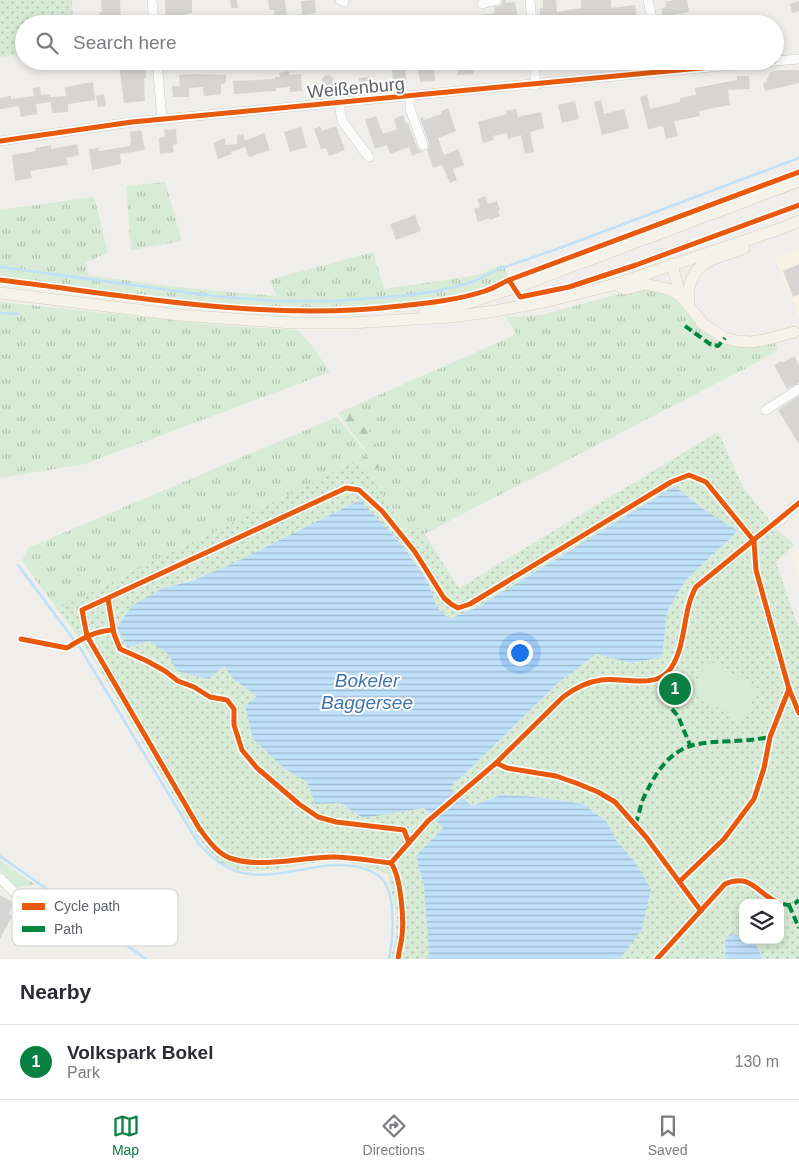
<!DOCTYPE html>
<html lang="en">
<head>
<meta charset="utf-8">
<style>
	:root { --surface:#fff; --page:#f2f2f3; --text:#2b2b33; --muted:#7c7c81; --line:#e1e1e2; --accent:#0b8043 }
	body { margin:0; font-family:Helvetica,sans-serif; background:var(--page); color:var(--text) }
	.controls { position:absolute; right:15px; bottom:15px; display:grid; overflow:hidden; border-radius:10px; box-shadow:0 2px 8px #0003 }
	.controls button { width:45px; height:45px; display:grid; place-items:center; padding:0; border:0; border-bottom:1px solid var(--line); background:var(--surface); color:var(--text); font:25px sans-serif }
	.you { position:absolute; left:519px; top:652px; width:18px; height:18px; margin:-12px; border:4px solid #fff; border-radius:50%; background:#1a73e8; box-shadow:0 0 0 8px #1a73e833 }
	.badge { display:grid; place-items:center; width:32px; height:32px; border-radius:50%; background:var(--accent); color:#fff; font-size:16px; font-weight:700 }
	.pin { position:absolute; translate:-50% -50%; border:2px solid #fff; box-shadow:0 1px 5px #0006 }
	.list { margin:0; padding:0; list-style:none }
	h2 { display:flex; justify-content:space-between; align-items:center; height:65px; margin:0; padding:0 20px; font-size:21px }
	h2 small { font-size:16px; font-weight:400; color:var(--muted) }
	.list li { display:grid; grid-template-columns:32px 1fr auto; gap:15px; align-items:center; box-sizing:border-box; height:75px; padding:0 20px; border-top:1px solid var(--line) }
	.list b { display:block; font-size:19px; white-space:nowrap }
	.list p { margin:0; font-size:16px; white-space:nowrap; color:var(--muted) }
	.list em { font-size:16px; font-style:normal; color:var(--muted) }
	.icon { flex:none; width:28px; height:28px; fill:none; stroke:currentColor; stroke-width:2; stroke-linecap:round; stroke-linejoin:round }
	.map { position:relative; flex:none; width:799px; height:959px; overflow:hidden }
	.search { position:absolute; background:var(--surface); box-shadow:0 2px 8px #0003; left:15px; right:15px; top:15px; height:55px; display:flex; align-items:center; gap:12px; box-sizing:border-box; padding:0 18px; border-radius:28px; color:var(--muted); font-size:19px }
	.sheet { height:140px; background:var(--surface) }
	nav { display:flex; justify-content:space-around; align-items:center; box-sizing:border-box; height:70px; border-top:1px solid var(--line); background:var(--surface); font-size:14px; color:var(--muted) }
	nav a { display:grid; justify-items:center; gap:2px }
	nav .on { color:var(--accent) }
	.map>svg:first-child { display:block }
</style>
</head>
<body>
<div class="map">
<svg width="799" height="959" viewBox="0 0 799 959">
	<defs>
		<pattern id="grass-tufts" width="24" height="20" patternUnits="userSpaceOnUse" patternTransform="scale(1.25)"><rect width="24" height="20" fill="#d8ebd6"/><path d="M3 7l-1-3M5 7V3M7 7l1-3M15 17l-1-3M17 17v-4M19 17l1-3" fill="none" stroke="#b2c2b1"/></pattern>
		<pattern id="forest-firs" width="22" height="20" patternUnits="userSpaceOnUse" patternTransform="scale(1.25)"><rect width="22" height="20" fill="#d8ebd6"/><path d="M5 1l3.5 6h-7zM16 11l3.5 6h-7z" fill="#b2c2b1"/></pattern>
		<pattern id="park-dots" width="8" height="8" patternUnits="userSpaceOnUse" patternTransform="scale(1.25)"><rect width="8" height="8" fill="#d8ebd6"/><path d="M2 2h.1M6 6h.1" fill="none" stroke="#b2c2b1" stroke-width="1.8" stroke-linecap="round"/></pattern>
		<pattern id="water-rules" width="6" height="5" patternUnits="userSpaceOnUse" patternTransform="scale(1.25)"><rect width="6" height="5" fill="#bfe0f9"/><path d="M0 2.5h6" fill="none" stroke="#9eb9cd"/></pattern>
	</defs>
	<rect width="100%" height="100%" fill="#efeeea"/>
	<g fill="#f7f3e4">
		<path d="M799 248V317L775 258Z"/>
		<path d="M799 548V579L791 555Z"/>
	</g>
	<g fill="url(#grass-tufts)">
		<path d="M165 182 182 241 131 250 126 186Z"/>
		<path d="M94 197 108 252 86 263 88 275 176 287 277 296 269 280 373 252 384 289 478 275 504 264 508 277 484 288 431 300 359 308 289 307 216 303 0 278V210Z"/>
		<path d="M638 289 662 291 673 297 699 328 711 336 725 343 761 345 775 343 778 350 750 366 424 534 420 527 407 534 367 474 385 464 356 405 506 339 516 333 506 317 541 315Z"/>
		<path d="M0 302 229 326 298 330 312 346 330 372 85 464 0 478Z"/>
		<path d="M337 417 369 456 57 609 22 561 28 548Z"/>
	</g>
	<g fill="url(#forest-firs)">
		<path d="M356 405 385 464 367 474 359 460 369 455 338 413Z"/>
		<path d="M0 860 35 885 16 888 0 871Z"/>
	</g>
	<g fill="url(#park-dots)">
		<path d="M0 0H72L73 24H24V54L0 57Z"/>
		<path d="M718 432 743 487 775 527 794 545 776 562 799 630V959H762L759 947 751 940H780V903H743V936L730 934 725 940 726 959H620L642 929 635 862 616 840 607 822 583 804 536 797 501 795 472 806 450 788 558 683 596 654 631 663 662 657 667 612 685 581 738 532 703 509 675 486 478 607 449 619 437 608 428 582 403 546 359 500C296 532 233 570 163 588L149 641 168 654 223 665 233 679 257 696 285 769 307 782 315 804 340 803 363 818 424 808 443 828 416 856 424 886 429 952 427 959H391L395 941 397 917 388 874C375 870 361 864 347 862 311 856 258 883 225 865 214 858 206 847 198 838L96 663 72 628 57 609 359 460 407 533 420 527 459 588Z"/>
	</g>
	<path fill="#d8ebd6" d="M708 660 759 689 741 721 690 692Z"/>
	<g fill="url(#water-rules)">
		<path d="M675 486 703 509 738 531 685 581 667 612 662 657 631 663 596 654 558 683 450 788 472 806 501 795 536 797 583 804 607 822 616 840 635 862 651 889 642 929 620 959H427L429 952 424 886 416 856 443 828 424 808 363 818 340 803 315 804 307 782 285 769 253 739 245 706 257 696 233 679 224 666 209 679 177 671 168 654 149 641 127 647 117 627 133 605 163 588 191 581 234 563 360 500 403 546 428 582 437 608 449 619 478 607Z"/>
		<path d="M730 934 743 936V940C756 940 759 947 762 959H726L725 941Z"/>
	</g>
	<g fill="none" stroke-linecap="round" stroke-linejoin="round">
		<g stroke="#bfe0f9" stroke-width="2.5">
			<path d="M0 267 213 296 275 301H334L402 296 437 291 473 282 499 269 557 249 799 158"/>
			<path d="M0 313 17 314"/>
			<path d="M18 565 80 648 199 844C214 860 228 872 250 874 279 878 309 865 338 865 352 865 370 868 381 878 397 893 393 939 389 959"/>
			<path d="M0 856 146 959"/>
		</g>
	</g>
	<g fill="#d6d5d3">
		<path d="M101 0H120L121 24 105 23 104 18H100L99 12H102Z"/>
		<path d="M165 0H192V13L185 14V24H166Z"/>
		<path d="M230 0H237L238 8H231Z"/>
		<path d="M268 0H285L287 19 274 20V10H269Z"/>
		<path d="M315 0 316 13 302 15 301 1Z"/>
		<path d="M503 0H506V3L515 2 518 18H507L505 21 498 22 499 24H481L479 15 495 13 494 7 501 5Z"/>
		<path d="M543 0H556L557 12 581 8V0H611V8L635 5 638 22 627 24V22L609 24H545L544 16H540V8H543Z"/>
		<path d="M674 0H687L689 12 663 17 661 8 666 7 665 2Z"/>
		<path d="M799 1V11L792 13 790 4Z"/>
		<path d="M349 15 350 24H331L330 17Z"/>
		<path d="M123 61H130L131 67H145L146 78 144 79 145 101 124 103 119 63H123Z"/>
		<path d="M458 61H473V74L458 75Z"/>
		<path d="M504 61H519L521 67 506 70Z"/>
		<path d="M433 62 435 81 420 82 417 63Z"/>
		<path d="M405 66 406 80 393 81 392 67Z"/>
		<path d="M780 70H799V83L765 91 763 83 767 82V79L771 72Z"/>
		<path d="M289 71V75L301 74 302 91 290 92V87L276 88V91L234 94 233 81 275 79V77H280L279 73Z"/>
		<path d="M195 74 226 75V83L221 84V94L204 96 203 87 189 88V97H173L172 86H180L179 75Z"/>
		<path d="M331 75V78L333 77 334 90 323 91 322 78H324V76Z"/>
		<path d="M737 76H749L750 89 728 90 730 105 699 111 700 116 674 121 678 136 666 139 663 126 648 129 640 97 647 95 650 109 680 102V98L696 95 695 88 737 80Z"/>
		<path d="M370 77 371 86 360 87 359 78Z"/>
		<path d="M93 82 95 100 68 104V112L52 113 51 102 36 104 37 114 21 117 19 106 0 109V98L11 96V99L34 96 33 88 40 87 41 95 50 94 51 97 66 96 65 87Z"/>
		<path d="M104 94 106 106 98 107 96 96Z"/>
		<path d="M601 100 604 114 624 109 629 128 602 135 594 102Z"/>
		<path d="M575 101 579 119 562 123 558 105Z"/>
		<path d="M448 108 456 131 438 138 444 155 458 149 464 165 453 169 457 180 450 183 442 165 433 168 427 150 412 156 409 147 390 154 387 145 375 149 365 120 376 116 383 134 397 129 394 119 403 115 406 124 408 123 417 148 421 151H425L428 149 429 143 420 118 423 117 424 120 441 114V111Z"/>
		<path d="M516 109 518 117 541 112 544 128 530 132 534 152 525 154 521 135 508 139 507 133 493 136 494 140 483 143 478 122 507 114 506 111Z"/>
		<path d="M320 126 322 131 336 126 345 150 329 156 326 148 321 149 314 129Z"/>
		<path d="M301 127 307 147 290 152 284 132Z"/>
		<path d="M176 129 177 144 173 145 174 152 160 154 159 138 165 137 164 130Z"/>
		<path d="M141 130 145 150 120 154 121 164 92 170 89 149 99 148V151L130 146V143L131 142 130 132Z"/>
		<path d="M264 133 270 150 249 157 245 147 231 152 232 154 218 159 213 143 225 138V145L237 144V136L243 134 245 141Z"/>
		<path d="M77 144 79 155 66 158 68 165 30 171 32 178 15 181 12 155 36 151 35 148 51 145V149Z"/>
		<path d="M485 196 488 204 497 201 500 210 498 211 500 216 490 220 489 218 478 222 474 209 480 207 477 199Z"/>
		<path d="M415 215 421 231 396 240 390 224Z"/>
		<path d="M799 264V294L793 297 783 271Z"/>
		<path d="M794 356 799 366V383L787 389 774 365 781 361 782 363Z"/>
		<path d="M799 396V444L778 410Z"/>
		<path d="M0 895 14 903 9 914 12 916 0 939Z"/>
	</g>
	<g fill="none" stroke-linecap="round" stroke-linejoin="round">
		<g stroke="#cbcccc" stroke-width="10">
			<g id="minor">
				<path d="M152 0 154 24"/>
				<path d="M340 0 344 2"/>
				<path d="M530 0 532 24"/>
				<path d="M648 0 653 24"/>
				<path d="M482 4 497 0"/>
				<path d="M510 24H530"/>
				<path d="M157 61 162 120"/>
				<path d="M775 61 799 59"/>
				<path d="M535 85V61"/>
				<path d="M410 96V109L423 145"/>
				<path d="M339 103 342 121 369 157"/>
				<path d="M0 141 132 122 774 61"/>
				<path d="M766 410 799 389"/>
				<path d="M777 523 799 503"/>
				<path d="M0 878 23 901"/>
			</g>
		</g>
		<g stroke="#d7ceb8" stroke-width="12">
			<g id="major">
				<path d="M672 264 680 295"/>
				<path d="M617 285 625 289 646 284 668 289 680 295 704 325 725 338 737 341 751 342 764 340 794 332"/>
				<path d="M0 293 179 315 292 323H349L450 317 495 311 548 301 616 284 780 229 799 221"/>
				<path d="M689 306C685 262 710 261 744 248"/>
				<path d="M424 313 468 303 514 288 799 181"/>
			</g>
		</g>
		<use href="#minor" stroke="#fdfcfc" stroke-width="9"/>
		<use href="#major" stroke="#f4f2e9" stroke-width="11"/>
		<g stroke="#00873e" stroke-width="4" stroke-dasharray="8 4" stroke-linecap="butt">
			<path d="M685 326 710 344 718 346 725 338"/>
			<path d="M672 709 678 716 690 745"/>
			<path d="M635 824C640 814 640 804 645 795 678 725 709 749 770 737"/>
			<path d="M783 904C790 906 794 905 799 900"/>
			<path d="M789 905 799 928"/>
		</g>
		<g stroke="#fff" stroke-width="8">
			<g id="cycleway">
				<path d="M0 141 132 122 774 61"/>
				<path d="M0 280C131 296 268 322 400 306 428 303 458 300 485 291 494 288 502 283 509 280L520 297 569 287 636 265 799 205"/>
				<path d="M509 280 799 172"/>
				<path d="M108 599 114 634 120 649 147 661 165 671 178 681 194 687 210 697 227 700 234 709V725L242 750 257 768 299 804 318 817 336 822 404 830 409 843"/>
				<path d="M21 639 67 648C83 638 95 631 113 630"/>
				<path d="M496 763 507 768 556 776 576 783 598 792 615 802 646 837 701 911"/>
				<path d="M391 863C372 861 352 857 333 857 303 857 261 868 233 859 218 855 208 840 199 828L87 636 82 610 346 488 359 490 382 511 415 552 444 598 451 604 458 608 470 604 671 482 689 475 706 482 754 541 756 570 789 689 799 713"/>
				<path d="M680 881 724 839 754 799 764 768 770 737 789 689"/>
				<path d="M398 959C399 951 401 944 402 936 404 919 401 877 391 863L428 821 496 763 563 697C575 688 586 682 601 680 623 677 657 690 671 668 687 644 682 611 696 587L799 503"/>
				<path d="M657 959 725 884C751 872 758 895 779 903"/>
			</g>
		</g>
		<use href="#cycleway" stroke="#e8590c" stroke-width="5"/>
	</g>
	<g text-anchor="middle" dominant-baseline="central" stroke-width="4" stroke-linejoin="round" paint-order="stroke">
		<g font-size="18" fill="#5f6368" stroke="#fff">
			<text transform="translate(356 88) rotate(-5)">Weißenburg</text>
		</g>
		<g font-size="19" font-style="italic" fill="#4174aa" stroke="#fff">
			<text x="367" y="680">Bokeler<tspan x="367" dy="22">Baggersee</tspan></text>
		</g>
	</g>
	<rect x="12" y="889" width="166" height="57" rx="8" fill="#fff" stroke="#cfd0d2" stroke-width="1"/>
	<rect x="22" y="903" width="23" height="7" fill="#e8590c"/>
	<rect x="22" y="926" width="23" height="6" fill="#00873e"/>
	<g font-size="14" fill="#5f6368">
		<text x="54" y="911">Cycle path</text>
		<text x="54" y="934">Path</text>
	</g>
</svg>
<div class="controls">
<button><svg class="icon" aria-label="layers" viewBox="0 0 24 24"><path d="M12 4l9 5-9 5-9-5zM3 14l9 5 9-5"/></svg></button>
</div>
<div class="you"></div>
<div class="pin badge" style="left:675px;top:689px">1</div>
<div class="search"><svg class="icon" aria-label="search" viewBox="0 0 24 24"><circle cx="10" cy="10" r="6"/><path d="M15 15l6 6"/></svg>Search here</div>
</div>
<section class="sheet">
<h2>Nearby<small></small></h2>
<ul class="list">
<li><span class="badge">1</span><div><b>Volkspark Bokel</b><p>Park</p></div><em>130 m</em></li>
</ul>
</section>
<nav>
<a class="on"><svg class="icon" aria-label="map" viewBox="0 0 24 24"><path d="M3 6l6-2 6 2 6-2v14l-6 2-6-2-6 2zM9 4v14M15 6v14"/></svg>Map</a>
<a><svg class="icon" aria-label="directions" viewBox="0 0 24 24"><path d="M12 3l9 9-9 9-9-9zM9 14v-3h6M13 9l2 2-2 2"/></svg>Directions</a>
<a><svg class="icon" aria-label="saved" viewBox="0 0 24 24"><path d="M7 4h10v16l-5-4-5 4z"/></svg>Saved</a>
</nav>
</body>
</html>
